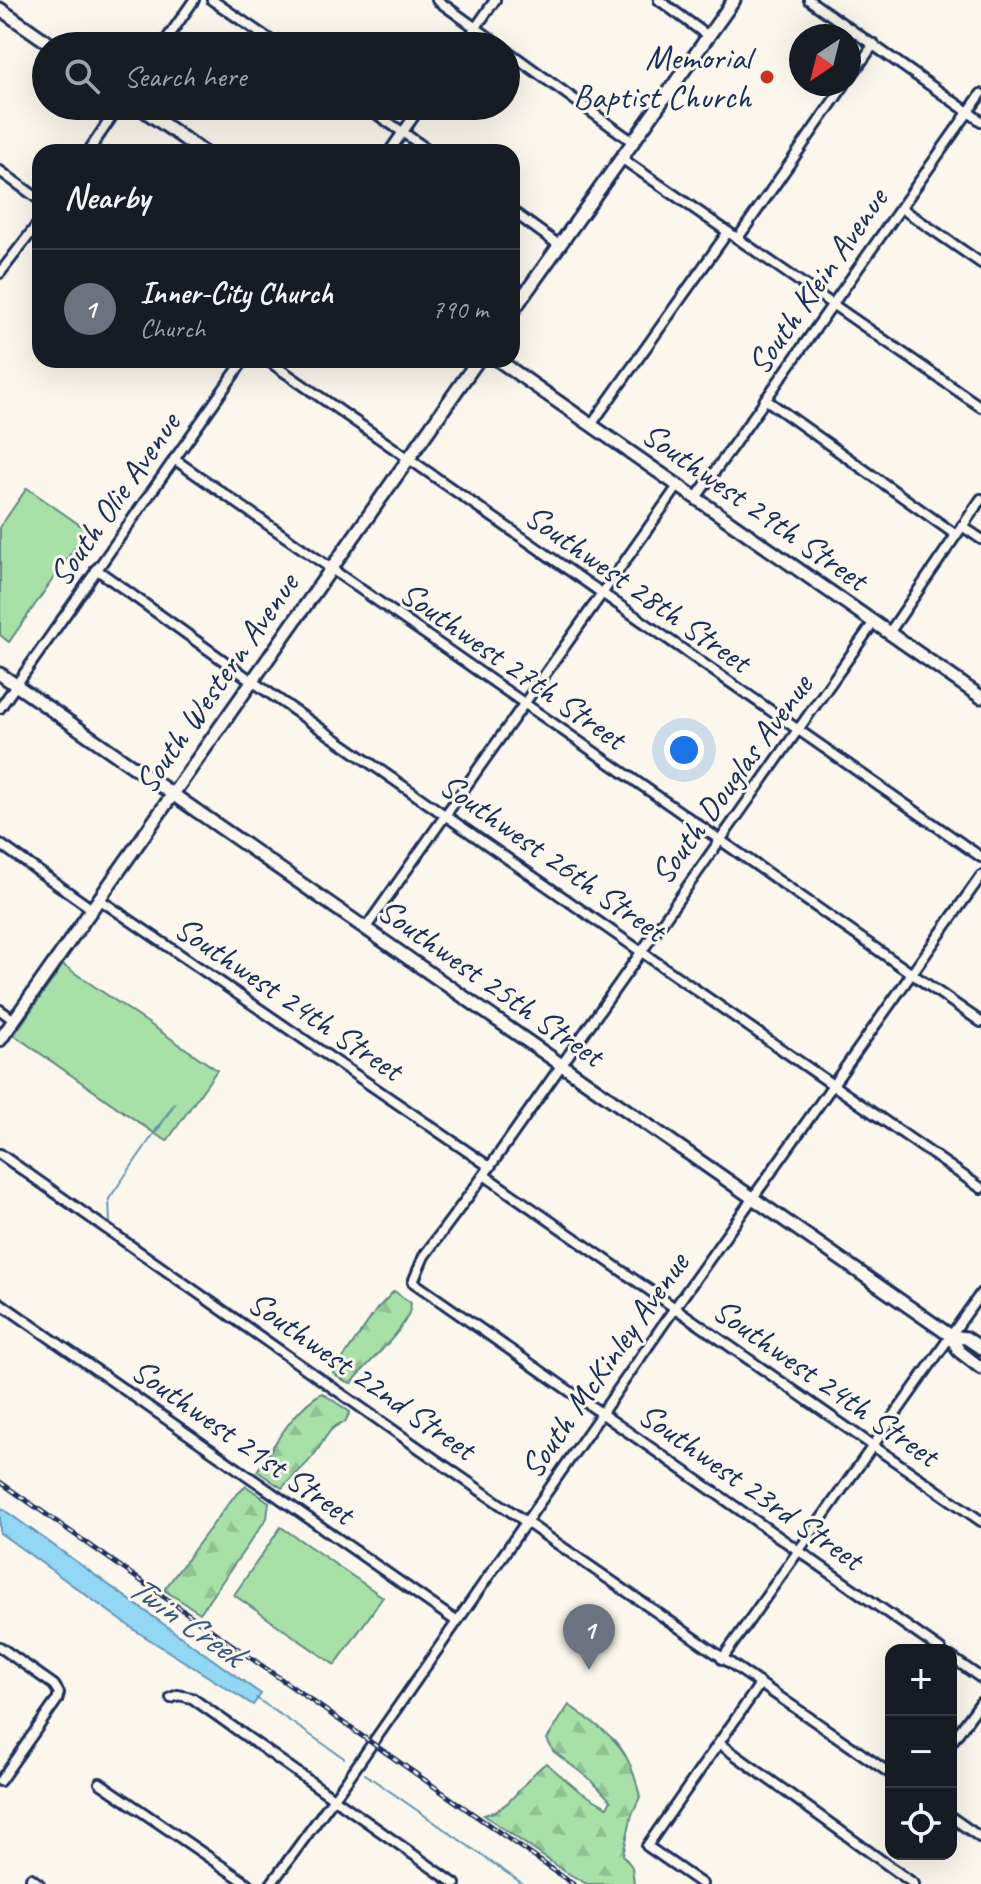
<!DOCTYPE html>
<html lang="en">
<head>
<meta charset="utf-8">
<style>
	:root { --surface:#171b24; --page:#242831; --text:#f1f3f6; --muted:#9ea1a6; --line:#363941; --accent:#ea580c }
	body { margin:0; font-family:Caveat,sans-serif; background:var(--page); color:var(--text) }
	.controls { position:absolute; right:24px; bottom:24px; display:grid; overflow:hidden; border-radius:16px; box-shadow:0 8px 32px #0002 }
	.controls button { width:72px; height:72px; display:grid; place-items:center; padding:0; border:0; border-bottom:2px solid var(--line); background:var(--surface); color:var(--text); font:40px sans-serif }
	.compass { position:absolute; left:789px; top:24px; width:72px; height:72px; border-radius:50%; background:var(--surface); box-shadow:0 8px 32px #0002; rotate:215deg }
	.you { position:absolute; left:684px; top:750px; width:28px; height:28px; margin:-20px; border:6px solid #fff; border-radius:50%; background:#1a73e8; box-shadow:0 0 0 12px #1a73e833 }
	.badge { display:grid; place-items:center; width:52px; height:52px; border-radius:50%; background:var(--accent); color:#fff; font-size:26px; font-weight:700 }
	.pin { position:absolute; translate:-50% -66px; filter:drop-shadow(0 2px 4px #0008) }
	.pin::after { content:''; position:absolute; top:42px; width:28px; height:24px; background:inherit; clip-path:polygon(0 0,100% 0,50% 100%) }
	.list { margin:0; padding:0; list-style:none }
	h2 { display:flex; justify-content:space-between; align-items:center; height:104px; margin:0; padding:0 32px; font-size:34px }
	h2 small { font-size:26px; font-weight:400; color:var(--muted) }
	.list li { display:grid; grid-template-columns:52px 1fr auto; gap:24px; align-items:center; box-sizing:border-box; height:120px; padding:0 32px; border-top:2px solid var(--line) }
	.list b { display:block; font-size:30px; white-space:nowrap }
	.list p { margin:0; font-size:26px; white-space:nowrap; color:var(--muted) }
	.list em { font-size:26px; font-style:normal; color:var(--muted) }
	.icon { flex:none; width:44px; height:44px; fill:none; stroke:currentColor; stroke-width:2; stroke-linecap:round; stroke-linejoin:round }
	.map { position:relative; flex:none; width:981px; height:1884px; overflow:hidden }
	.search { position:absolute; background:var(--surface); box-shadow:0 8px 32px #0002; left:32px; top:32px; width:488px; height:88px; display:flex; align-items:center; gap:20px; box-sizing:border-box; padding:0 28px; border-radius:44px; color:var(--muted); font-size:30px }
	.panel { position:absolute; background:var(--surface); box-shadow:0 8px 32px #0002; left:32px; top:144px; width:488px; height:224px; border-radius:24px }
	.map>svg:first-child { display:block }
</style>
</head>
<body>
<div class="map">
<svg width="981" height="1884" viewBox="0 0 981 1884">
	<defs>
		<pattern id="forest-firs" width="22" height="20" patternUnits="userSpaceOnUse" patternTransform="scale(2)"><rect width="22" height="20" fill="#a7e1a7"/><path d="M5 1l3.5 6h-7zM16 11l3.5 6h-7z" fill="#8fc192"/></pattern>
	</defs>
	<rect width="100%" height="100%" fill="#fbf7ec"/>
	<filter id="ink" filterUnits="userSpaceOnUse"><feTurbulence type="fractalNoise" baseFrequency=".0125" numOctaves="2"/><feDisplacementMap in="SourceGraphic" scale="16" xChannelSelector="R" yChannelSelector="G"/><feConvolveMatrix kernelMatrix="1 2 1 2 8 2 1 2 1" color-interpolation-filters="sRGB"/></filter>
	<g filter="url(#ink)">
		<g fill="#a7e1a7" stroke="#618882" stroke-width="2">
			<path d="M27 488 87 530 9 642 0 635V527Z"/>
			<path d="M63 965 217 1070 167 1141 155 1134 175 1103 154 1133 14 1035Z"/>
			<path d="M281 1527 383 1597 335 1665 234 1595Z"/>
		</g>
		<g fill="url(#forest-firs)" stroke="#618882" stroke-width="2">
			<path d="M394 1291 411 1303C411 1327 367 1362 352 1383L345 1381 333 1373 377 1309Z"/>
			<path d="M322 1393 350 1412 345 1422C327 1427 325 1441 314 1455 305 1467 292 1477 282 1488L257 1471C274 1446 294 1408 322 1393Z"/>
			<path d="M246 1486 269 1502 267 1518 200 1613 164 1590 232 1499Z"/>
			<path d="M569 1705C612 1737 628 1742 640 1797L632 1814 623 1855 632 1867 634 1884H587L564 1871 484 1815C514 1808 522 1780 546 1763L579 1791 607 1807 611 1801 592 1781 553 1751 547 1739Z"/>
		</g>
		<path fill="#92d7f4" stroke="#6294b8" stroke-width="2" d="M0 1507 261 1694 253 1705 136 1631 0 1533Z"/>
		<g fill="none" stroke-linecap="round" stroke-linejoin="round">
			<g stroke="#6294b8" stroke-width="2">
				<path d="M110 1224 109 1199 175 1103"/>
				<path d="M256 1698 344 1758"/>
				<path d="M365 1774 523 1884"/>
			</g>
			<g stroke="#1b2f5e" stroke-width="14">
				<g id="street">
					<path d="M212 0 279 46"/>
					<path d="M437 0 501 46"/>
					<path d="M659 0 708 36"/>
					<path d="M809 0 981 121"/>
					<path d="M162 46 194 0"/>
					<path d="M463 46 495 0"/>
					<path d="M506 50 633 142"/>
					<path d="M849 79 874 44"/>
					<path d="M365 106 431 152"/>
					<path d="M88 152 119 106"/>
					<path d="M389 152 421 106"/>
					<path d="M621 158 981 407"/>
					<path d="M0 171 40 200"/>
					<path d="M901 208 981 263"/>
					<path d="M512 211 559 245"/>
					<path d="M738 238 845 84"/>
					<path d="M0 273 40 221"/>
					<path d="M267 360 981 857"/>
					<path d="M765 399 956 535"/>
					<path d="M591 425 728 232"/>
					<path d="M174 459 981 1022"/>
					<path d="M696 498 981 94"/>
					<path d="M962 526 981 539"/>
					<path d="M96 569 252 681 981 1188"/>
					<path d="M874 622 484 1175 424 1256 413 1282 941 1650"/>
					<path d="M889 633 981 499"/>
					<path d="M0 708 244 360"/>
					<path d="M0 844 92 909"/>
					<path d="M99 899 490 1167"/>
					<path d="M365 929 678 486"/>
					<path d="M0 1010 14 1020"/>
					<path d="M0 1154 413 1444 891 1774"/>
					<path d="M484 1175 981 1521"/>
					<path d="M0 1303 456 1621"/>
					<path d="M0 1647 54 1685 59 1693 57 1700 0 1781"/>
					<path d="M951 1657 981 1678"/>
					<path d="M722 1659 981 1293"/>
					<path d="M171 1698 178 1695 192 1698 455 1884"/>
					<path d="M951 1743 981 1702"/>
					<path d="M720 1744 914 1884"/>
					<path d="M100 1783 248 1884"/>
					<path d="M951 1817 981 1838"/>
					<path d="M31 1878 39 1884"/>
					<path d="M271 1884 347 1780 674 1309 981 876"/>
					<path d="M702 1884 647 1846 760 1684"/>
				</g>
			</g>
			<g stroke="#1b2f5e" stroke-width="17">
				<g id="secondary">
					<path d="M0 9 53 46"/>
					<path d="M138 106 203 152"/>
					<path d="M512 312 734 0"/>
					<path d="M498 360 981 697"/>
					<path d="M0 674 951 1336 959 1351 981 1368"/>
					<path d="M0 1040 478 360"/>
					<path d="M951 1336 966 1338 981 1348"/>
				</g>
			</g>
			<use href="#street" stroke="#fbf7ec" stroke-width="8"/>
			<use href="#secondary" stroke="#fbf7ec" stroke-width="11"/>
			<g stroke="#1b2f5e" stroke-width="5">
				<path id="rail" d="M0 1482 573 1884"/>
			</g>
			<use href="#rail" stroke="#fbf7ec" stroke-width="2" stroke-dasharray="6" stroke-linecap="butt"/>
		</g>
	</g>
	<circle fill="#c8321e" stroke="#fbf7ec" stroke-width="3" cx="767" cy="77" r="8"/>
	<g text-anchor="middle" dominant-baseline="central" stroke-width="6" stroke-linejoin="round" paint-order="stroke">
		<g font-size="34" fill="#1b2f5e" stroke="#fbf7ec" text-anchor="end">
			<text x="751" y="57">Memorial<tspan x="751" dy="39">Baptist Church</tspan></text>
		</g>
		<g font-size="34" fill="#1b2f5e" stroke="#fbf7ec">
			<text transform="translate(817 281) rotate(-55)">South Klein Avenue</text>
			<text transform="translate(114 499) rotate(-55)">South Olie Avenue</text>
			<text transform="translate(755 506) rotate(35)">Southwest 29th Street</text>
			<text transform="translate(638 588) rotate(35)">Southwest 28th Street</text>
			<text transform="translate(513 665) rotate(35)">Southwest 27th Street</text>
			<text transform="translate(216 683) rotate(-55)">South Western Avenue</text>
			<text transform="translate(731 779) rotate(-54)">South Douglas Avenue</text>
			<text transform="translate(553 857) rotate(35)">Southwest 26th Street</text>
			<text transform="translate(491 982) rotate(35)">Southwest 25th Street</text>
			<text transform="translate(289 998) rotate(34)">Southwest 24th Street</text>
			<text transform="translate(604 1365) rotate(-55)">South McKinley Avenue</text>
			<text transform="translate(362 1375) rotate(35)">Southwest 22nd Street</text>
			<text transform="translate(826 1382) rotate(35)">Southwest 24th Street</text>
			<text transform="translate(243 1441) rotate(35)">Southwest 21st Street</text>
			<text transform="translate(751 1486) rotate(35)">Southwest 23rd Street</text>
		</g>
		<g font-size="36" font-style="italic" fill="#395984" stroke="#fbf7ec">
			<text transform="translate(186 1620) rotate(35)">Twin Creek</text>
		</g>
	</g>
</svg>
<div class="controls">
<button>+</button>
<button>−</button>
<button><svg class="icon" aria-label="locate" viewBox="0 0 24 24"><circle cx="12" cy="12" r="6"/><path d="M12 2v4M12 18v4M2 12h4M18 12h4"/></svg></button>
</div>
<svg class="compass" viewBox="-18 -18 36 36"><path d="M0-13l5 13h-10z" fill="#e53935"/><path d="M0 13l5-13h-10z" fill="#9ea1a6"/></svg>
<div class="you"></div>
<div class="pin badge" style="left:589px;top:1670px;background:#6b7280">1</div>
<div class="search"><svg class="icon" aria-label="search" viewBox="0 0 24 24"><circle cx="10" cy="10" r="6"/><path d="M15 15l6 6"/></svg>Search here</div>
<section class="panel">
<h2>Nearby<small></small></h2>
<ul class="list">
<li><span class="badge" style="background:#6b7280">1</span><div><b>Inner-City Church</b><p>Church</p></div><em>790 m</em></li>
</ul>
</section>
</div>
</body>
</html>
